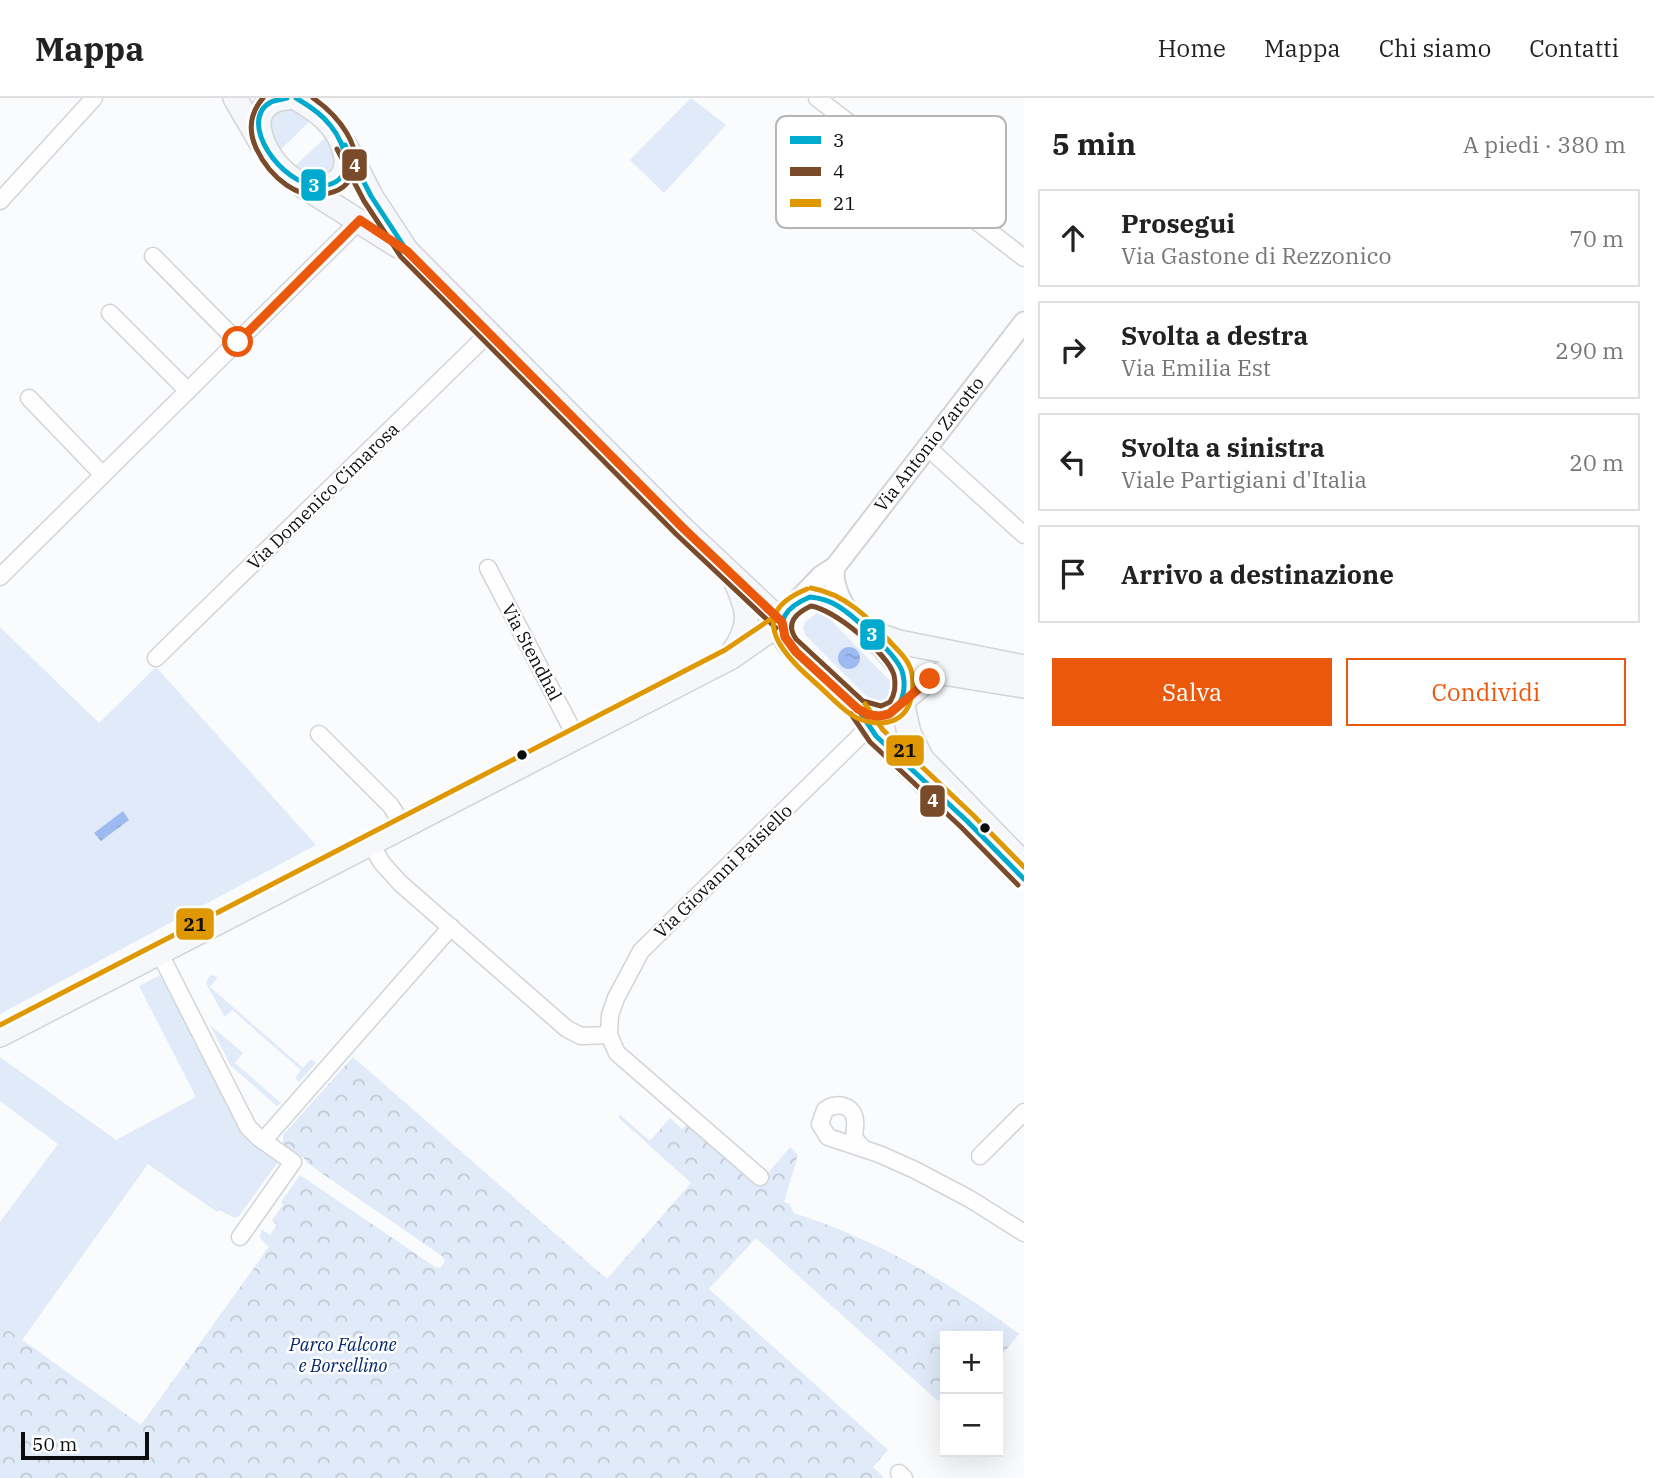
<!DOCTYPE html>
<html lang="it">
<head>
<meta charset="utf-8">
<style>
	:root { --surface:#fff; --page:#f6f6f6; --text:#222; --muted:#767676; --line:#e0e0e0; --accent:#ea580c }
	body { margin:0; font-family:"IBM Plex Serif",serif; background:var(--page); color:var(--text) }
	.controls { position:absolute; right:21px; bottom:21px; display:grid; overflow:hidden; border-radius:0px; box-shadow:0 7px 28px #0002 }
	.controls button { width:63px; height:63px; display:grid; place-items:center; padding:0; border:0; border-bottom:2px solid var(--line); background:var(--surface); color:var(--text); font:35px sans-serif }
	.scale { position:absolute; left:21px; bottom:18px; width:128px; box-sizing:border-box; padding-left:7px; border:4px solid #0b0d0f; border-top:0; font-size:19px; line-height:24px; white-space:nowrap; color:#0b0d0f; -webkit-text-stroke:5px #fff; paint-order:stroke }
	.stop { position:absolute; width:21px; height:21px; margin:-16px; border:5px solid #ea580c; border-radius:50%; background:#fff }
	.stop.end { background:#ea580c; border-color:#fff; box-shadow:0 2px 7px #0008 }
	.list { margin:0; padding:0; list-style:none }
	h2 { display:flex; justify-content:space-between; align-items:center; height:91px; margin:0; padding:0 28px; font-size:30px }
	h2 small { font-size:23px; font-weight:400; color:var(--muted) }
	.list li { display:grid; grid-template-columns:46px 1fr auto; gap:21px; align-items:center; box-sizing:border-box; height:98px; margin:0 14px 14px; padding:0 14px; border:2px solid var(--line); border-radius:0px }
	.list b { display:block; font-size:26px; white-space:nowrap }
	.list p { margin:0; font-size:23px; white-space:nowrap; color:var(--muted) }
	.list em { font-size:23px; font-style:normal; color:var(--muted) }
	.actions { display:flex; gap:14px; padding:21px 28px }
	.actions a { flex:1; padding:16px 0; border:2px solid var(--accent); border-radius:0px; text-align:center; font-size:24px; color:var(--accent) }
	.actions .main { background:var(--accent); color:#fff }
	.icon { flex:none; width:38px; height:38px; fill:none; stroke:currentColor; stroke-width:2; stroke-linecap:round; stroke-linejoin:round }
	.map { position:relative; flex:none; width:1024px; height:1380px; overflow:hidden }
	header { display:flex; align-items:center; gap:42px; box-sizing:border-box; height:98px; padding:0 35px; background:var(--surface); border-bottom:2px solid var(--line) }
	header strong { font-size:33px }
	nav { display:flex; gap:38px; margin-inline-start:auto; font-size:24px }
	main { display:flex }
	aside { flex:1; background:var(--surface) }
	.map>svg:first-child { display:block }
</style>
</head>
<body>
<header>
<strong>Mappa</strong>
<nav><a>Home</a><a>Mappa</a><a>Chi siamo</a><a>Contatti</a></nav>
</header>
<main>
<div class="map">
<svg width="1024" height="1380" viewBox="0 0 1024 1380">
	<defs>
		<pattern id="park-crowns" width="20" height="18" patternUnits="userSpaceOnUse" patternTransform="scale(1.75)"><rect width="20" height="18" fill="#e1eaf9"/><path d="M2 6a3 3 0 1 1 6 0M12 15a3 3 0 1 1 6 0" fill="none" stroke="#c0c8d4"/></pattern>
		<pattern id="water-ripples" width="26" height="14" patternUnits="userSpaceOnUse" patternTransform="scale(1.75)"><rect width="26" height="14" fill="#9dbbf0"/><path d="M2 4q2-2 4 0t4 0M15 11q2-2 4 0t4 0" fill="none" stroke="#86a0cd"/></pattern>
	</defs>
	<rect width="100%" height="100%" fill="#f9fbfd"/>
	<g fill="#e1eaf9">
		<path d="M691 0 726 27 664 95 630 62Z"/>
		<path d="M288 7 314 19 278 54 272 45 269 17Z"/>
		<path d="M329 36 340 65 325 82 293 70Z"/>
		<path d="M817 515 828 519 890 583 893 590C889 602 883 607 871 603L806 538 803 531 805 524Z"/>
		<path d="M0 529 99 625 156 569 316 747 0 916Z"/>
		<path d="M160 877 240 1032 251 1044 278 1064 239 1118 235 1120 219 1112 217 1114 148 1066 22 1242 0 1226V1124L58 1046 0 1003V959L116 1042 196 999 139 888Z"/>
		<path d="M210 877 218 879 210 889 303 970 311 961 316 965 299 984 295 980 301 972 232 912 225 919 224 918 206 885Z"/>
		<path d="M210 927 243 955 235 965 281 1005 277 1008 231 968Z"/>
	</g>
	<path fill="url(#park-crowns)" d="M353 959 607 1181 691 1085 619 1020V1016L650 1043 670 1020 682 1031 688 1025 758 1087 790 1049 798 1057 784 1104 789 1106 794 1115C877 1142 950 1184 1019 1236L998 1262V1238H945V1299L938 1303 756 1140 709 1191 888 1352 873 1369 884 1380H0V1226L141 1327 269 1149 260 1140 261 1131 270 1137 277 1127 272 1122 283 1107 281 1104 300 1077 435 1169 440 1170 445 1163 442 1158 307 1065 306 1062 283 1046V1037Z"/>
	<g fill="url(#water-ripples)">
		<circle cx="849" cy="560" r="11"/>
		<path d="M123 713 129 722 101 743 94 735Z"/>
	</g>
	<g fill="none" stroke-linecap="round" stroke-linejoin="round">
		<g stroke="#d2d4d7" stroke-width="19">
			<g id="minor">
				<path d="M817 0 1024 160"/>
				<path d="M0 103 94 0"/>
				<path d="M153 158 238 244"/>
				<path d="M110 215 188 293"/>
				<path d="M29 300 103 377"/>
				<path d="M927 349 1024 437"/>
				<path d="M488 470 576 639"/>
				<path d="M0 479 360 122"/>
				<path d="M156 560 489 235"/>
				<path d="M319 636 391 708 403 728"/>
				<path d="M370 745 382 765 400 785 567 931 581 938 609 937"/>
				<path d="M159 854 248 1029 259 1040 293 1064 240 1139"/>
				<path d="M263 1043 451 829"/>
				<path d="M863 1050 854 1040C854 1034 856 1029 855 1023 854 1006 836 1004 825 1012L820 1026 828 1039 879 1056 915 1072 970 1101 1024 1135"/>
				<path d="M980 1058 1024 1014"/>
				<path d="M760 1079 617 955 609 937 610 917 616 900 641 853 870 628"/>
				<path d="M899 1375 904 1380"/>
			</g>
		</g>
		<g stroke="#d2d4d7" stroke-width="23">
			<g id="tertiary">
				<path d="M835 469C831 483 841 505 850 516"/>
				<path d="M796 504 821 478 835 469 1024 224"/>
			</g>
		</g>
		<g stroke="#d2d4d7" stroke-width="26">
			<g id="secondary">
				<path d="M235 0 260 43"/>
				<path d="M287 0C230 4 272 84 311 88 356 93 352 51 330 26 321 15 308 7 296 0"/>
				<path d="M303 88 398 148"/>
				<path d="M810 499C844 499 880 545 901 570 911 604 894 629 858 611 842 596 792 556 784 539 775 519 793 505 810 499Z"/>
				<path d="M870 534 899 544 1024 569"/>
				<path d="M733 554C753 526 748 511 735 482"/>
				<path d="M1024 588 943 575 925 584 902 603 909 635 922 661 1024 766"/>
				<path d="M858 611 876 638 931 691"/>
				<path d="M0 937 730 560 782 524 683 431 407 153 371 98 345 47"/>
			</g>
		</g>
		<use href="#minor" stroke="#fefeff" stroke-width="16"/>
		<use href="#tertiary" stroke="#fefeff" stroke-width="19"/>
		<use href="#secondary" stroke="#f5f7fa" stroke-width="23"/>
		<g stroke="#fff" stroke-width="10">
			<g id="bus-1">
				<path d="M287 0C282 1 276 2 271 4 236 23 282 88 319 88 358 87 347 47 330 27 321 15 308 7 296 0"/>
				<path d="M345 47 371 98 407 153 683 431 782 524"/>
				<path d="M810 499C819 500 828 502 836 507 852 516 896 556 902 573 906 586 904 599 897 610 889 616 881 618 871 616 854 612 840 595 827 584 799 559 752 523 810 499Z"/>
				<path d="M858 611 876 638 967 723 1024 781"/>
			</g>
		</g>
		<g stroke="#fff" stroke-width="10">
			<g id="bus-2">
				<path d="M263 0C250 15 248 32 256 50 269 78 300 107 333 94 340 92 346 88 350 81 368 51 336 16 313 0"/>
				<path d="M337 51 364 103 401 159 677 437 776 530"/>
				<path d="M811 508C835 512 887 555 894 577 896 586 895 596 890 604L881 608 863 603 796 541C785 525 796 515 811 508Z"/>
				<path d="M851 616 870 644 961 729 1018 787"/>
			</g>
		</g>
		<g stroke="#fff" stroke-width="10">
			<g id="bus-3">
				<path d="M807 491C741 518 787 560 820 589 831 599 844 614 857 620 867 624 877 627 888 624 899 622 907 614 910 604 914 593 914 577 909 567 906 560 898 552 892 546 870 521 846 496 811 490"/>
				<path d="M865 606 883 632 973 717 1024 769"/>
				<path d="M0 927 725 552 777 517"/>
			</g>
		</g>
		<use href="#bus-1" stroke="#00a9ce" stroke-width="5"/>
		<use href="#bus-2" stroke="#7a4b2a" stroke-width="5"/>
		<use href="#bus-3" stroke="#df9702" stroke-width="5"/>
	</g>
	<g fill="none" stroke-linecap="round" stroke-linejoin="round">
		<path stroke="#ea580c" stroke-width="9" d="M238 244 360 122 407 153 683 430 782 524 785 539 796 554 858 611 869 617 880 618 889 616 930 581"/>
	</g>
	<g fill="#0b0d0f" stroke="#fff" stroke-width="2.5">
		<circle cx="522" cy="657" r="6"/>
		<circle cx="985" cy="730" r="6"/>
	</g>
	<g text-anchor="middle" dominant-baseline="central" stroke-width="5" stroke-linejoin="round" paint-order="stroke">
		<g font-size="18" fill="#0b0d0f" stroke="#fff">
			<text transform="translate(929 346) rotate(-52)">Via Antonio Zarotto</text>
			<text transform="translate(323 398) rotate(-44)">Via Domenico Cimarosa</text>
			<text transform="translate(532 554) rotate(62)">Via Stendhal</text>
			<text transform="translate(723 773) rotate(-44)">Via Giovanni Paisiello</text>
		</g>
		<g font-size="18" font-style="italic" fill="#042869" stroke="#fff">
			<text x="343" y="1246">Parco Falcone<tspan x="343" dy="21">e Borsellino</tspan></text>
		</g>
	</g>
	<rect x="776" y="18" width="230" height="112" rx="10" fill="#fff" stroke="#b6b6b7" stroke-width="2"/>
	<rect x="790" y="38" width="31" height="8" fill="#00a9ce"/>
	<rect x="790" y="69" width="31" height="9" fill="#7a4b2a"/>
	<rect x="790" y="101" width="31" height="8" fill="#df9702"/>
	<g font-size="19" fill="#0b0d0f">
		<text x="833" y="49">3</text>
		<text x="833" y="80">4</text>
		<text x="833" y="112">21</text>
	</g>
	<g stroke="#fff" stroke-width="2.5">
		<rect x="341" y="50" width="27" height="34" rx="7" fill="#7a4b2a"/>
		<rect x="300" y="70" width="27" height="34" rx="7" fill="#00a9ce"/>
		<rect x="859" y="520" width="27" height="33" rx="7" fill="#00a9ce"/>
		<rect x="885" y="636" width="40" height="33" rx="7" fill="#df9702"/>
		<rect x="919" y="686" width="27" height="34" rx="7" fill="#7a4b2a"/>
		<rect x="175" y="809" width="40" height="34" rx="7" fill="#df9702"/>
	</g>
	<g font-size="19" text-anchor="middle" font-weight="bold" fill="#fff">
		<text x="355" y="74">4</text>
		<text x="314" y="94">3</text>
		<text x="872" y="543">3</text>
		<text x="933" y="709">4</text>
	</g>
	<g font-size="19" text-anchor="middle" font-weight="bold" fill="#111">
		<text x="905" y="659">21</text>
		<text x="195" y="833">21</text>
	</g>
</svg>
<div class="controls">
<button>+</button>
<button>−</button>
</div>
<div class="scale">50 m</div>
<div class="stop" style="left:238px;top:244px"></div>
<div class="stop end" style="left:930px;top:581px"></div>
</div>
<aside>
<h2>5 min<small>A piedi · 380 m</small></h2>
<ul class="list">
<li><svg class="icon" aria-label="ahead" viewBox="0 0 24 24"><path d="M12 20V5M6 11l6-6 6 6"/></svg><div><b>Prosegui</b><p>Via Gastone di Rezzonico</p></div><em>70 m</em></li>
<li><svg class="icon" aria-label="right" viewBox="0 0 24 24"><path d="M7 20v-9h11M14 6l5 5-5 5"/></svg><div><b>Svolta a destra</b><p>Via Emilia Est</p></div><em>290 m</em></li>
<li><svg class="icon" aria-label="left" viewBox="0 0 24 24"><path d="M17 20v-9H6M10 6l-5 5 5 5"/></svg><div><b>Svolta a sinistra</b><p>Viale Partigiani d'Italia</p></div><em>20 m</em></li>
<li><svg class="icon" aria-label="arrive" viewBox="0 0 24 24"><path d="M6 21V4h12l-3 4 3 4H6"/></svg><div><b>Arrivo a destinazione</b></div></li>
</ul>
<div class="actions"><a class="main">Salva</a><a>Condividi</a></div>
</aside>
</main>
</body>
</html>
